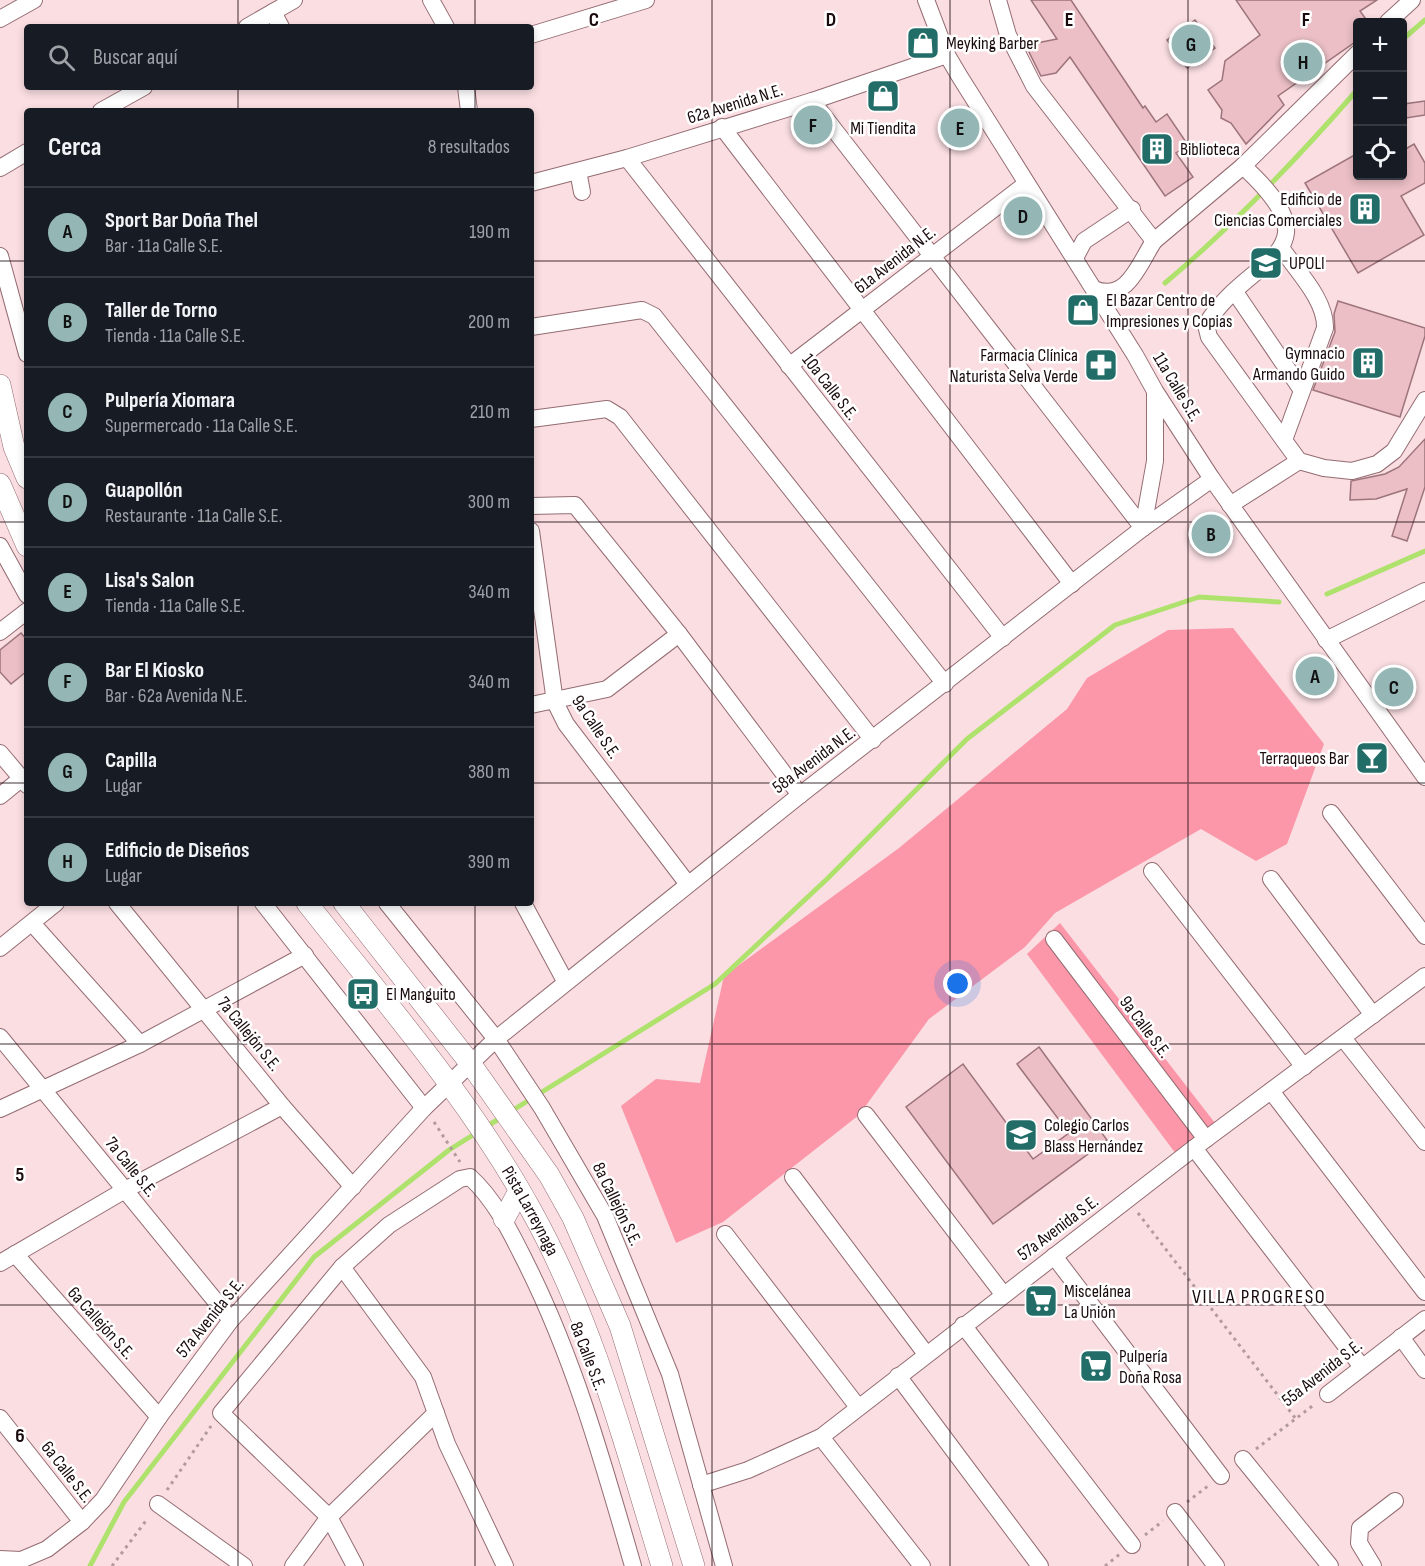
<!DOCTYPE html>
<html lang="es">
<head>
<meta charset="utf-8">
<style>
	:root { --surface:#171b24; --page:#242831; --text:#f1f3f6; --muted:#9ea1a6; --line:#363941; --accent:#94b7b6 }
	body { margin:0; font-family:"Sofia Sans Condensed",sans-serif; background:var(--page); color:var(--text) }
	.controls { position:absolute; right:18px; top:18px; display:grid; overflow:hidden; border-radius:6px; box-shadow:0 3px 9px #0003 }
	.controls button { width:54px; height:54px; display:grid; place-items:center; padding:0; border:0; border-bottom:2px solid var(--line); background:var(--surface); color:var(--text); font:30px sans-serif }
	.you { position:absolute; left:958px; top:984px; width:21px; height:21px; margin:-15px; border:4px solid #fff; border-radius:50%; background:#1a73e8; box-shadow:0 0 0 9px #1a73e833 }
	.badge { display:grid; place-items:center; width:39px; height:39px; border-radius:50%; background:var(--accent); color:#111; font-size:20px; font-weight:700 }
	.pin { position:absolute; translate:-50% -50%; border:3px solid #fff; box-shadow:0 2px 6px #0006 }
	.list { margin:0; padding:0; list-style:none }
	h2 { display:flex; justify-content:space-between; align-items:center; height:78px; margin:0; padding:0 24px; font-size:26px }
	h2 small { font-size:20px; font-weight:400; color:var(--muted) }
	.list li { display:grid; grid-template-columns:39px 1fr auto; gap:18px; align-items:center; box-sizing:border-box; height:90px; padding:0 24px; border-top:2px solid var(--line) }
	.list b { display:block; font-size:22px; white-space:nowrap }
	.list p { margin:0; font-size:20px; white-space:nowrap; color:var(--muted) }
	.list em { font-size:20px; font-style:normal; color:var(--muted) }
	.icon { flex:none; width:33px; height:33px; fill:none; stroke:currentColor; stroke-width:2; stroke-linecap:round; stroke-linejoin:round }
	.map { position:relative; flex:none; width:1425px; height:1566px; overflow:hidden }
	.search { position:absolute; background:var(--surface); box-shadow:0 3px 9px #0003; left:24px; top:24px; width:510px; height:66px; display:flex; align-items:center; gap:15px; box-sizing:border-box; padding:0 21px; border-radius:6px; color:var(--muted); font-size:22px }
	.panel { position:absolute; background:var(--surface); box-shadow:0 3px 9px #0003; left:24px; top:108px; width:510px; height:798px; border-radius:6px }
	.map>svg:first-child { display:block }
</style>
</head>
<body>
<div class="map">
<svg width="1425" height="1566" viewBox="0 0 1425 1566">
	<rect width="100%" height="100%" fill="#fadee2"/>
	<g fill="#fb97a9">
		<path d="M1233 628 1324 744 1287 844 1256 861 1201 829 1055 913 1025 947 929 1019 859 1115 723 1222 676 1243 621 1106 656 1079 700 1083 724 976 899 848 1067 709 1087 678 1168 630Z"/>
		<path d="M1060 923 1215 1123 1176 1154 1027 954Z"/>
	</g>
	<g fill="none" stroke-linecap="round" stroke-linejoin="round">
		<g stroke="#afe26d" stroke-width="5">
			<path d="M1402 40 1425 20"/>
			<path d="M1165 283C1235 224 1298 158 1358 89"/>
			<path d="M1327 594 1425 551"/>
			<path d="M510 1112 715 984 827 879 967 739 1115 625 1199 597 1279 602"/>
			<path d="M484 1128 502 1117"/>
			<path d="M90 1566 124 1502 314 1257 449 1150 476 1133"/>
		</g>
	</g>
	<g fill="#ebbfc5" stroke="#9d747b" stroke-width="1.5">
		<path d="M1031 0H1071L1143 108 1145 106 1156 122 1167 114 1188 145 1176 153 1193 177 1165 196 1070 57 1056 73 1041 76 1029 52 1037 43 1057 39Z"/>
		<path d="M1236 0H1377L1360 11 1368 22H1358V40L1278 96 1284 105 1246 144 1231 123 1221 118 1222 110 1208 90 1222 80 1225 61 1260 35Z"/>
		<path d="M1195 20 1215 48 1187 68 1167 40Z"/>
		<path d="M1425 101V115L1406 118 1404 104Z"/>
		<path d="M1414 144 1425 163V183L1401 196 1424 235 1358 273 1305 183 1358 153V176H1402V151Z"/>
		<path d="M1338 301 1425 328V336L1400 417 1313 390 1335 332 1334 314Z"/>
		<path d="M1425 439V487L1407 541 1392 536 1407 489 1376 499 1350 500 1351 481 1385 474 1399 467Z"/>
		<path d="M21 633 27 640V671L11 684 0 672V650Z"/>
		<path d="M1039 1047 1107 1140 993 1224 906 1107 963 1064 1033 1159 1069 1133 1017 1064Z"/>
	</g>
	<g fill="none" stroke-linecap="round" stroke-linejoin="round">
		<g stroke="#946c72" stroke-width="18">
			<g id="minor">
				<path d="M431 0 446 27"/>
				<path d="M926 0 947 55 960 77 1135 355 1155 391 1212 479 1425 777"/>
				<path d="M998 0 1008 35 1034 86 1154 241 1243 166 1358 53"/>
				<path d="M273 12 281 27"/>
				<path d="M0 19 34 0"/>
				<path d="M1388 22 1412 0"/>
				<path d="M247 27 294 0"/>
				<path d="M531 35 646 0"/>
				<path d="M466 87 469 111"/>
				<path d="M812 101 1143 528"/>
				<path d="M101 111 144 87"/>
				<path d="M722 127 1072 584"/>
				<path d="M627 158 1003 638"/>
				<path d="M1243 166C1341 256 1247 255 1206 325L1209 337 1299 461 1324 468 1352 471 1377 464 1394 451 1425 400"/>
				<path d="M0 168 27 152"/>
				<path d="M578 171 582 192"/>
				<path d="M531 183 627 158 812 101 947 55"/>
				<path d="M1282 249C1297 271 1326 300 1325 328L1284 440"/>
				<path d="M0 256 27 354"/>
				<path d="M1075 258 1084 241 1132 209"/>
				<path d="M1094 289C1127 303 1139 264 1154 241"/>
				<path d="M1235 292 1301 389"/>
				<path d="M531 327 642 310 654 316 945 684"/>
				<path d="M789 366 1026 184"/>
				<path d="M531 419 607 409 620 417 873 740"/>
				<path d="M1230 505 1299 461"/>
				<path d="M531 506 575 505 679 634 800 795"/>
				<path d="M1143 528 1155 461V392"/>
				<path d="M531 531 555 702 566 724 687 883"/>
				<path d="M0 546 27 595"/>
				<path d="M0 632 27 611"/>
				<path d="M1326 640 1425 591"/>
				<path d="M531 705 607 689 679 634"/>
				<path d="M0 753 27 785"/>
				<path d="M0 796 22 778"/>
				<path d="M1331 813 1425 936"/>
				<path d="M1152 871 1304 1067"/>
				<path d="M1271 879 1373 1015"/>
				<path d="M117 903 282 1106 353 1187"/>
				<path d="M263 903 424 1108"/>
				<path d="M387 903 496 1039 542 1108 605 1216 670 1374 724 1566"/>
				<path d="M523 903 565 981"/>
				<path d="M32 923 140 1044"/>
				<path d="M1054 939 1206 1139"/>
				<path d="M0 948 56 903"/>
				<path d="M0 1037 231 1320"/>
				<path d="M1343 1038 1425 1142"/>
				<path d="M1271 1091 1425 1292"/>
				<path d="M0 1109 140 1044 305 955"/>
				<path d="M866 1115 1003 1294"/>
				<path d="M1194 1148 1362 1367"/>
				<path d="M793 1177 926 1354"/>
				<path d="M725 1234 858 1407"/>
				<path d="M15 1254 159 1417"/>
				<path d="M1054 1256 1221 1476"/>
				<path d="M0 1263 125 1190 282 1106"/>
				<path d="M342 1267 423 1377 447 1444 505 1566"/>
				<path d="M963 1325 1132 1545"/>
				<path d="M1401 1337 1425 1370"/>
				<path d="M898 1376 1040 1566"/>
				<path d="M1328 1394 1425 1319"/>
				<path d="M0 1418 82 1522"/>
				<path d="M821 1437 922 1566"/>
				<path d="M1243 1459 1330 1566"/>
				<path d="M701 1485 748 1470 821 1437 1194 1148 1425 976"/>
				<path d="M158 1504 244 1566"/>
				<path d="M1175 1512 1216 1566"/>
				<path d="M0 1559 21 1560 47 1549 82 1522 103 1500 159 1417 231 1320 424 1108 496 1039 800 795 1143 528 1212 479"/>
				<path d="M293 1566 329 1517 436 1413"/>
				<path d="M355 1566 329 1517 221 1413 342 1267 389 1225 460 1179 470 1177C495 1200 510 1231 525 1261 574 1358 603 1462 633 1566"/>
				<path d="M1373 1566 1359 1543 1360 1528 1395 1501"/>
			</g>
		</g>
		<g stroke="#946c72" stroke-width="22">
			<g id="major">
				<path d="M0 385 14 447 27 478"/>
				<path d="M0 484 27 546"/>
				<path id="s1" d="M307 903C385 1002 470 1099 531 1210 593 1321 625 1445 662 1566"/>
				<path d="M344 903 470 1063 549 1175 573 1218 620 1326 694 1566"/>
				<path d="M504 1219 519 1191"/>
			</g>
		</g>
		<g stroke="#b29a9e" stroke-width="3" stroke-dasharray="3 4.5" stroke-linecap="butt">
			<path d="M434 1122 460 1162"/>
			<path d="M1138 1213 1296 1419"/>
			<path d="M1256 1449 1315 1404"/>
			<path d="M167 1490 211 1426"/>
			<path d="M1187 1502 1208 1486"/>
			<path d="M1145 1535 1163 1521"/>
			<path d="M112 1566 148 1518"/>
			<path d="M1105 1566 1120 1554"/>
		</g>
		<use href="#minor" stroke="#fff" stroke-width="16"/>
		<use href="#major" stroke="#fff" stroke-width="21"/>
	</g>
	<path fill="none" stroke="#190a0d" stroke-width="1.5" stroke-opacity="0.55" d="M238 0V27M475 0V27M712 0V1566M950 0V1566M1188 0V1566M238 87V111M475 87V111M0 261H27M531 261H1425M0 522H27M531 522H1425M0 783H27M531 783H1425M238 903V1566M475 903V1566M0 1044H1425M0 1305H1425"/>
	<defs>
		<g id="shop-square" transform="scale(1.725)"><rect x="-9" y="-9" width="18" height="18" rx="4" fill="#236d68" stroke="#fff"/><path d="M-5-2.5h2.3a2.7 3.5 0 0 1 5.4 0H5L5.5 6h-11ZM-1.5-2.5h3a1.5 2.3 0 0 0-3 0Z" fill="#fff"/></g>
		<g id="building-square" transform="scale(1.725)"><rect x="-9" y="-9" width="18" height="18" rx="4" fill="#236d68" stroke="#fff"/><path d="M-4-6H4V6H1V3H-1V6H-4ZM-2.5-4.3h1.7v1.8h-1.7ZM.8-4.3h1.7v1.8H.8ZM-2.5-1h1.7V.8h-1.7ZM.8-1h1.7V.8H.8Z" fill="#fff"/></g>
		<g id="university-square" transform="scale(1.725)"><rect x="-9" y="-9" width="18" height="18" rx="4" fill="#236d68" stroke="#fff"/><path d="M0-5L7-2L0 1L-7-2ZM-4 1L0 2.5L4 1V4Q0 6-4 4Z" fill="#fff"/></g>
		<g id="pharmacy-square" transform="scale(1.725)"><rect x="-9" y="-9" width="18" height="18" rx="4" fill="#236d68" stroke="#fff"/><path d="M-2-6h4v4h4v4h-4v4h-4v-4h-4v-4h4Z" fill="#fff"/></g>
		<g id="bar-square" transform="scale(1.725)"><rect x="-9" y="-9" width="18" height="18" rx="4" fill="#236d68" stroke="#fff"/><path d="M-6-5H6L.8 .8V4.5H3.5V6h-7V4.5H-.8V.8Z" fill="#fff"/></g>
		<g id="bus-square" transform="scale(1.725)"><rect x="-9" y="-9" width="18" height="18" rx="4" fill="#236d68" stroke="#fff"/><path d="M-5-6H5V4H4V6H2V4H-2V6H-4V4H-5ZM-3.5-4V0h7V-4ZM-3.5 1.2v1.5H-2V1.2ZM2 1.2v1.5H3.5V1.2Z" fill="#fff"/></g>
		<g id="school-square" transform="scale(1.725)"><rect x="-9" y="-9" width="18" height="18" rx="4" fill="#236d68" stroke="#fff"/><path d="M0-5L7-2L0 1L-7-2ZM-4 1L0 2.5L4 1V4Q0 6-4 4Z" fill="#fff"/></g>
		<g id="supermarket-square" transform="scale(1.725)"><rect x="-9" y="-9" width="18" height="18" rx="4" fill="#236d68" stroke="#fff"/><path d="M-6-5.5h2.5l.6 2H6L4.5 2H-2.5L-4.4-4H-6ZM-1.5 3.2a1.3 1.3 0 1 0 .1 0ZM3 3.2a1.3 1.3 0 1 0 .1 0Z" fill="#fff"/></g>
	</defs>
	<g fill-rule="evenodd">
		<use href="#shop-square" x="923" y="43"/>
		<use href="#shop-square" x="883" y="96"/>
		<use href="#building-square" x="1157" y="149"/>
		<use href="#building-square" x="1365" y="209"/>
		<use href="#university-square" x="1266" y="263"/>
		<use href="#shop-square" x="1083" y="310"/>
		<use href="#building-square" x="1368" y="363"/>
		<use href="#pharmacy-square" x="1101" y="365"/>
		<use href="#bar-square" x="1372" y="758"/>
		<use href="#bus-square" x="363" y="994"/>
		<use href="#school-square" x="1021" y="1135"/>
		<use href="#supermarket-square" x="1041" y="1301"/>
		<use href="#supermarket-square" x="1096" y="1366"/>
	</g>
	<g text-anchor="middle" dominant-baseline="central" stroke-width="5" stroke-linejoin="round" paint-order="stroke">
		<g font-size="18" fill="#190a0d" stroke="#fff" text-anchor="start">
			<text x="946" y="43">Meyking Barber</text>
			<text x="883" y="128" text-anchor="middle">Mi Tiendita</text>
			<text x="1180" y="149">Biblioteca</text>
			<text x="1342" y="199" text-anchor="end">Edificio de<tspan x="1342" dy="21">Ciencias Comerciales</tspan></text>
			<text x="1289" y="263">UPOLI</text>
			<text x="1106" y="300">El Bazar Centro de<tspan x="1106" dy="21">Impresiones y Copias</tspan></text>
			<text x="1345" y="353" text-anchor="end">Gymnacio<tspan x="1345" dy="21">Armando Guido</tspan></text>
			<text x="1078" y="355" text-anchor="end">Farmacia Clínica<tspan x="1078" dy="21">Naturista Selva Verde</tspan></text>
			<text x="1349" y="758" text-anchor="end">Terraqueos Bar</text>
			<text x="386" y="994">El Manguito</text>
			<text x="1044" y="1125">Colegio Carlos<tspan x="1044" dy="21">Blass Hernández</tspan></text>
			<text x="1064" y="1291">Miscelánea<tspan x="1064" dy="21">La Unión</tspan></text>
			<text x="1119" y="1356">Pulpería<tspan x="1119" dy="21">Doña Rosa</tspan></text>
		</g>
		<g font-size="18" fill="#190a0d" stroke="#fff">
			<text transform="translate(735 104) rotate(-17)">62a Avenida N.E.</text>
			<text transform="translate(895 260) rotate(-38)">61a Avenida N.E.</text>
			<text transform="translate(830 387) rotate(52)">10a Calle S.E.</text>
			<text transform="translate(1177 387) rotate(59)">11a Calle S.E.</text>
			<text transform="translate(596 727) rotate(56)">9a Calle S.E.</text>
			<text transform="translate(814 760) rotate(-37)">58a Avenida N.E.</text>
			<text transform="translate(1145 1027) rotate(53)">9a Calle S.E.</text>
			<text transform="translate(249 1034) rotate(51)">7a Callejón S.E.</text>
			<text transform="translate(131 1167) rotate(51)">7a Calle S.E.</text>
			<text transform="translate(617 1204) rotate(64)">8a Callejón S.E.</text>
			<text stroke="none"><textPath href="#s1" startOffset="381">Pista Larreynaga</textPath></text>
			<text transform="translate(1058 1228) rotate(-37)">57a Avenida S.E.</text>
			<text transform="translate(210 1318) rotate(-51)">57a Avenida S.E.</text>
			<text transform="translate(101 1323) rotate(48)">6a Callejón S.E.</text>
			<text transform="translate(588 1356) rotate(69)">8a Calle S.E.</text>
			<text transform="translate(1322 1373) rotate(-38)">55a Avenida S.E.</text>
			<text transform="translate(67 1472) rotate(52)">6a Calle S.E.</text>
		</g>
		<g font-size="20" letter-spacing="1.5" fill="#190a0d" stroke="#fff">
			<text x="1259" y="1297">VILLA PROGRESO</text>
		</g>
	</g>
	<g font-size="20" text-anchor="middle" font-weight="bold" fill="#190a0d" stroke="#fff" stroke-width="5" stroke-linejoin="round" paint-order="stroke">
		<text x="594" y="26">C</text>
		<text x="831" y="26">D</text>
		<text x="1069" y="26">E</text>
		<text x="1306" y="26">F</text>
		<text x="20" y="1181">5</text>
		<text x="20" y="1442">6</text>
	</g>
</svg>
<div class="controls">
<button>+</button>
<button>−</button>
<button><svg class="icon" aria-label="locate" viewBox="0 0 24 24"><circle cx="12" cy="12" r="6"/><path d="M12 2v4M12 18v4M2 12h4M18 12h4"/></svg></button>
</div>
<div class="you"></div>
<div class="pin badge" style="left:1315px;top:676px">A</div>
<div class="pin badge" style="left:1211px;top:534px">B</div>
<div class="pin badge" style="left:1394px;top:687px">C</div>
<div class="pin badge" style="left:1023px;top:216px">D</div>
<div class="pin badge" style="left:960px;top:128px">E</div>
<div class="pin badge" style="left:813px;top:125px">F</div>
<div class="pin badge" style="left:1191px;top:44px">G</div>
<div class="pin badge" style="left:1303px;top:62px">H</div>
<div class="search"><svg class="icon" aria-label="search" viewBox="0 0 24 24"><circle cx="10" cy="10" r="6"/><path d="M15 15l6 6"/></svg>Buscar aquí</div>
<section class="panel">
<h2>Cerca<small>8 resultados</small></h2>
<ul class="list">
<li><span class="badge">A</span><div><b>Sport Bar Doña Thel</b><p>Bar · 11a Calle S.E.</p></div><em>190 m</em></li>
<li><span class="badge">B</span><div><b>Taller de Torno</b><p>Tienda · 11a Calle S.E.</p></div><em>200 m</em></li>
<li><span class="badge">C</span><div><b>Pulpería Xiomara</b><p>Supermercado · 11a Calle S.E.</p></div><em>210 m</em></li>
<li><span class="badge">D</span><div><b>Guapollón</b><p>Restaurante · 11a Calle S.E.</p></div><em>300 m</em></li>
<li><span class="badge">E</span><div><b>Lisa's Salon</b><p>Tienda · 11a Calle S.E.</p></div><em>340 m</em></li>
<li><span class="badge">F</span><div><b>Bar El Kiosko</b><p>Bar · 62a Avenida N.E.</p></div><em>340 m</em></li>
<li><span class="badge">G</span><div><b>Capilla</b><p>Lugar</p></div><em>380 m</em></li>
<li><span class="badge">H</span><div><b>Edificio de Diseños</b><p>Lugar</p></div><em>390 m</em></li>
</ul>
</section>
</div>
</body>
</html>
